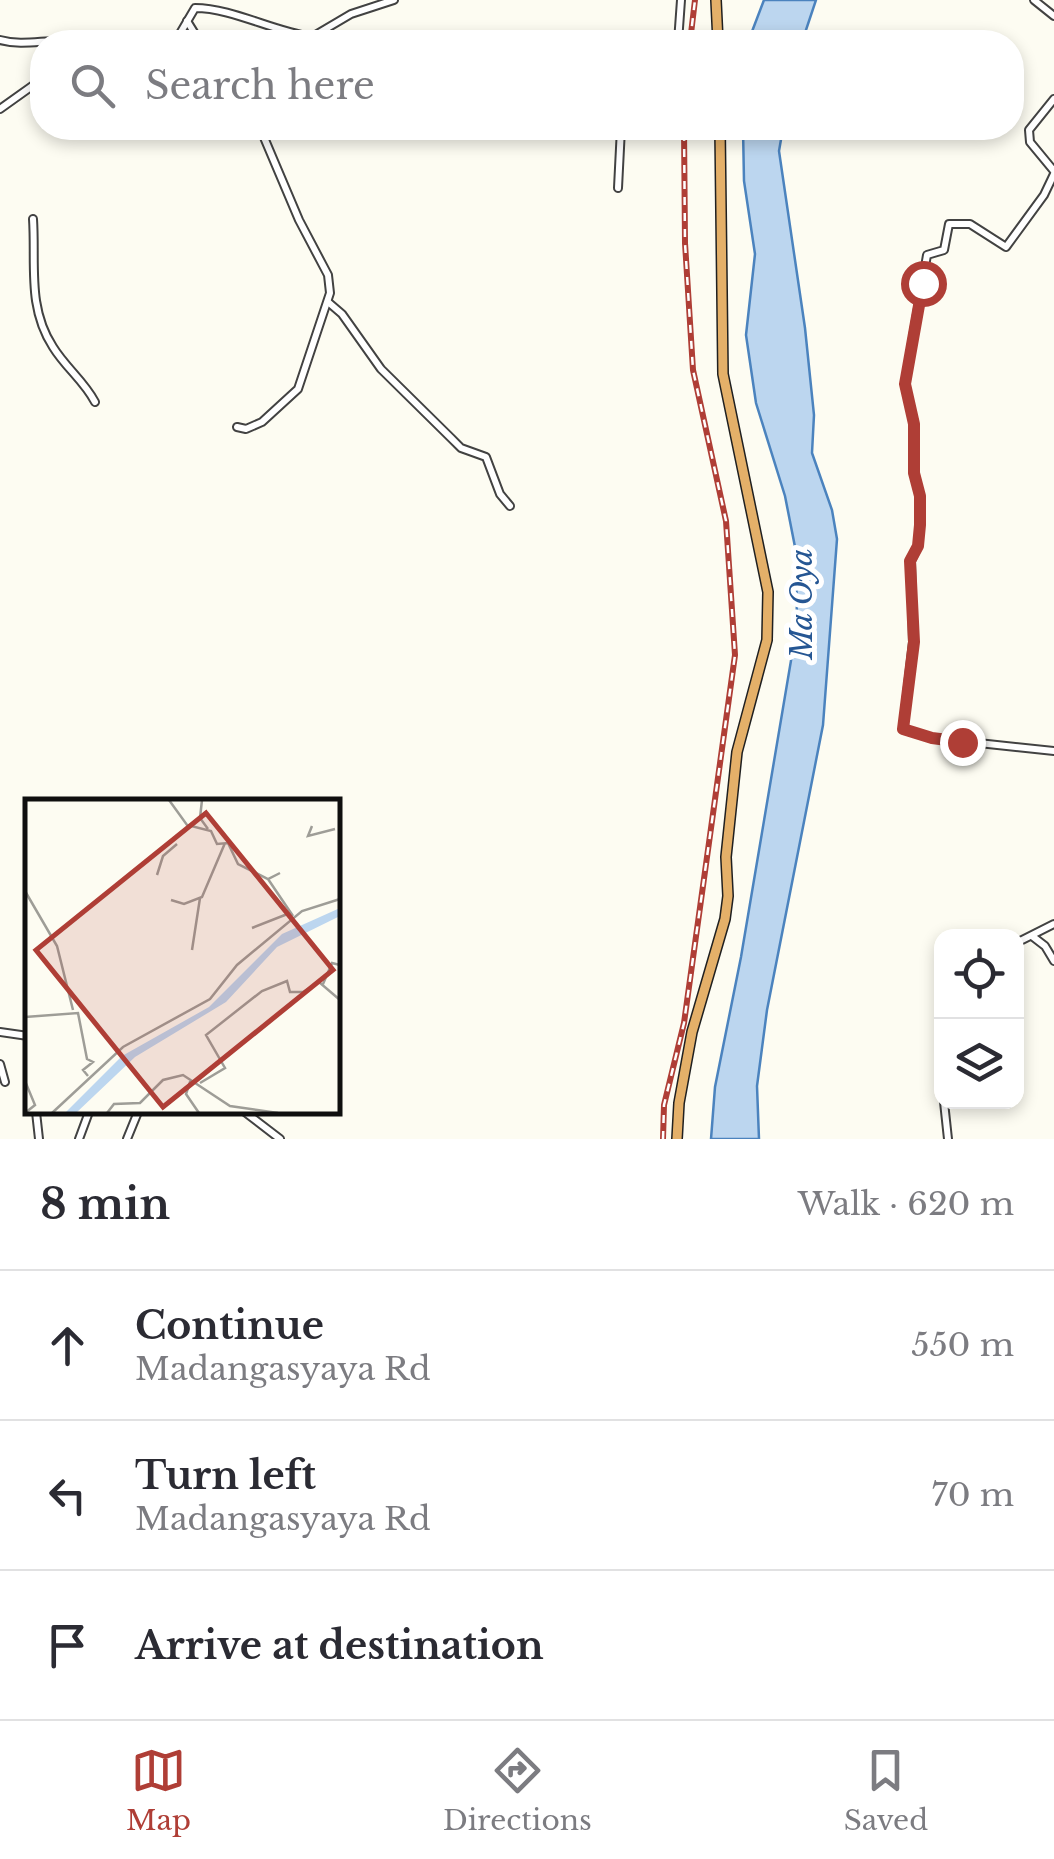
<!DOCTYPE html>
<html lang="en">
<head>
<meta charset="utf-8">
<style>
	:root { --surface:#fff; --page:#f2f2f3; --text:#2b2b33; --muted:#7c7c81; --line:#e1e1e2; --accent:#af3e36 }
	body { margin:0; font-family:"Libre Baskerville",serif; background:var(--page); color:var(--text) }
	.controls { position:absolute; right:30px; bottom:30px; display:grid; overflow:hidden; border-radius:20px; box-shadow:0 5px 15px #0003 }
	.controls button { width:90px; height:90px; display:grid; place-items:center; padding:0; border:0; border-bottom:2px solid var(--line); background:var(--surface); color:var(--text); font:50px sans-serif }
	.stop { position:absolute; width:30px; height:30px; margin:-22px; border:8px solid #af3e36; border-radius:50%; background:#fff }
	.stop.end { background:#af3e36; border-color:#fff; box-shadow:0 2px 10px #0008 }
	.list { margin:0; padding:0; list-style:none }
	h2 { display:flex; justify-content:space-between; align-items:center; height:130px; margin:0; padding:0 40px; font-size:42px }
	h2 small { font-size:32px; font-weight:400; color:var(--muted) }
	.list li { display:grid; grid-template-columns:65px 1fr auto; gap:30px; align-items:center; box-sizing:border-box; height:150px; padding:0 40px; border-top:2px solid var(--line) }
	.list b { display:block; font-size:38px; white-space:nowrap }
	.list p { margin:0; font-size:32px; white-space:nowrap; color:var(--muted) }
	.list em { font-size:32px; font-style:normal; color:var(--muted) }
	.icon { flex:none; width:55px; height:55px; fill:none; stroke:currentColor; stroke-width:2; stroke-linecap:round; stroke-linejoin:round }
	.map { position:relative; flex:none; width:1054px; height:1139px; overflow:hidden }
	.search { position:absolute; background:var(--surface); box-shadow:0 5px 15px #0003; left:30px; right:30px; top:30px; height:110px; display:flex; align-items:center; gap:25px; box-sizing:border-box; padding:0 35px; border-radius:40px; color:var(--muted); font-size:38px }
	.sheet { height:580px; background:var(--surface) }
	nav { display:flex; justify-content:space-around; align-items:center; box-sizing:border-box; height:140px; border-top:2px solid var(--line); background:var(--surface); font-size:28px; color:var(--muted) }
	nav a { display:grid; justify-items:center; gap:5px }
	nav .on { color:var(--accent) }
	.map>svg:first-child { display:block }
</style>
</head>
<body>
<div class="map">
<svg width="1054" height="1139" viewBox="0 0 1054 1139">
	<rect width="100%" height="100%" fill="#fdfcf2"/>
	<g fill="#bcd6ef" stroke="#4b83be" stroke-width="2.5">
		<path d="M764 0H816L802 42H748Z"/>
		<path d="M743 128H783L779 151 805 328 814 415 812 453 832 510 837 539 823 725 767 1010 757 1086 759 1139H711L715 1087 741 957 797 625 796 552 785 496 756 403 746 335 755 254 744 181Z"/>
	</g>
	<g fill="none" stroke-linecap="round" stroke-linejoin="round">
		<g stroke="#424242" stroke-width="10">
			<g id="minor">
				<path d="M1034 0 1054 16"/>
				<path d="M187 21 200 42"/>
				<path d="M0 40C25 47 49 38 74 42"/>
				<path d="M84 42 106 39 117 42"/>
				<path d="M175 42 195 8C232 8 272 31 312 37L351 14 394 0"/>
				<path d="M678 42 681 0"/>
				<path d="M1054 99 1029 130 1030 142 1054 171"/>
				<path d="M0 109 42 79"/>
				<path d="M1054 174 1044 195 1006 247 970 224H949L944 250 927 255 905 384 914 424V473L920 497V525L918 546 911 561 913 642 903 729 932 738 1054 751"/>
				<path d="M618 188 621 128"/>
				<path d="M33 219C36 264 27 307 53 347 66 368 84 381 95 402"/>
				<path d="M328 302 342 314 381 369 451 438 461 448 486 457 500 494 510 506"/>
				<path d="M237 427 246 429 262 422 298 389 330 293 328 275 299 220 260 128"/>
				<path d="M1032 936 1045 946 1054 961"/>
				<path d="M1016 943 1054 924"/>
				<path d="M0 1032 28 1036"/>
				<path d="M0 1064 5 1082"/>
				<path d="M944 1102 948 1139"/>
				<path d="M36 1112 39 1139"/>
				<path d="M245 1112 280 1139"/>
				<path d="M79 1139 89 1112"/>
				<path d="M127 1139 138 1112"/>
			</g>
		</g>
		<g stroke="#202020" stroke-width="12">
			<g id="highway">
				<path d="M716 0 718 42"/>
				<path d="M677 1139 679 1103 692 1032 725 919 728 896 726 857 737 752 767 640 768 592 723 374 720 128"/>
			</g>
		</g>
		<use href="#minor" stroke="#fff" stroke-width="6"/>
		<use href="#highway" stroke="#e4b069" stroke-width="9"/>
		<g stroke="#af3e36" stroke-width="6">
			<g id="rail">
				<path d="M690 42 695 0"/>
				<path d="M663 1139 664 1105 684 1023 735 655 726 521 693 370 685 243 684 128"/>
			</g>
		</g>
		<use href="#rail" stroke="#fff" stroke-width="2.5" stroke-dasharray="8" stroke-linecap="butt"/>
	</g>
	<g fill="none" stroke-linecap="round" stroke-linejoin="round">
		<path stroke="#af3e36" stroke-width="12" d="M923 283 905 384 914 424V473L920 496V525L918 546 910 561 914 642 903 729 932 738 962 742"/>
	</g>
	<g text-anchor="middle" dominant-baseline="central" stroke-width="10" stroke-linejoin="round" paint-order="stroke">
		<g font-size="30" font-style="italic" fill="#255693" stroke="#fff">
			<text transform="translate(801 604) rotate(-90)">Ma Oya</text>
		</g>
	</g>
	<g transform="translate(25 799)">
		<rect width="315" height="315" fill="#fdfcf2"/>
		<path d="M315 109V117L252 148 201 203 110 258 51 314H40L97 257 184 208 257 135Z" fill="#bcd6ef"/>
		<path fill="none" stroke="#9e9d97" stroke-width="2.5" d="M144 1 162 26 186 32 192 45 203 44 213 65 243 80 255 74M177 1 175 19 183 30M287 27 283 37 310 30M132 76 138 57 152 45M243 80 268 117M0 92 32 147 48 211M146 101 159 105 177 98 200 44M227 129 265 114M167 151 175 99M298 185 307 164 315 166M0 218 53 214 62 260 68 263 58 271 63 277M166 280 161 295 174 314M0 282 10 306 0 314M175 284 200 269 181 236 237 192 262 182 265 193H278L294 183 315 201M27 314 98 248 185 200 212 166 277 112 315 100M82 314 89 305 115 304 138 281 158 276 205 307 253 314"/>
		<path fill="#af3e36" fill-opacity="0.15" stroke="#af3e36" stroke-width="5" d="M181 14 308 171 138 308 11 151Z"/>
		<rect width="315" height="315" fill="none" stroke="#0f0f0f" stroke-width="5"/>
	</g>
</svg>
<div class="controls">
<button><svg class="icon" aria-label="locate" viewBox="0 0 24 24"><circle cx="12" cy="12" r="6"/><path d="M12 2v4M12 18v4M2 12h4M18 12h4"/></svg></button>
<button><svg class="icon" aria-label="layers" viewBox="0 0 24 24"><path d="M12 4l9 5-9 5-9-5zM3 14l9 5 9-5"/></svg></button>
</div>
<div class="stop" style="left:923px;top:283px"></div>
<div class="stop end" style="left:962px;top:742px"></div>
<div class="search"><svg class="icon" aria-label="search" viewBox="0 0 24 24"><circle cx="10" cy="10" r="6"/><path d="M15 15l6 6"/></svg>Search here</div>
</div>
<section class="sheet">
<h2>8 min<small>Walk · 620 m</small></h2>
<ul class="list">
<li><svg class="icon" aria-label="ahead" viewBox="0 0 24 24"><path d="M12 20V5M6 11l6-6 6 6"/></svg><div><b>Continue</b><p>Madangasyaya Rd</p></div><em>550 m</em></li>
<li><svg class="icon" aria-label="left" viewBox="0 0 24 24"><path d="M17 20v-9H6M10 6l-5 5 5 5"/></svg><div><b>Turn left</b><p>Madangasyaya Rd</p></div><em>70 m</em></li>
<li><svg class="icon" aria-label="arrive" viewBox="0 0 24 24"><path d="M6 21V4h12l-3 4 3 4H6"/></svg><div><b>Arrive at destination</b></div></li>
</ul>
</section>
<nav>
<a class="on"><svg class="icon" aria-label="map" viewBox="0 0 24 24"><path d="M3 6l6-2 6 2 6-2v14l-6 2-6-2-6 2zM9 4v14M15 6v14"/></svg>Map</a>
<a><svg class="icon" aria-label="directions" viewBox="0 0 24 24"><path d="M12 3l9 9-9 9-9-9zM9 14v-3h6M13 9l2 2-2 2"/></svg>Directions</a>
<a><svg class="icon" aria-label="saved" viewBox="0 0 24 24"><path d="M7 4h10v16l-5-4-5 4z"/></svg>Saved</a>
</nav>
</body>
</html>
